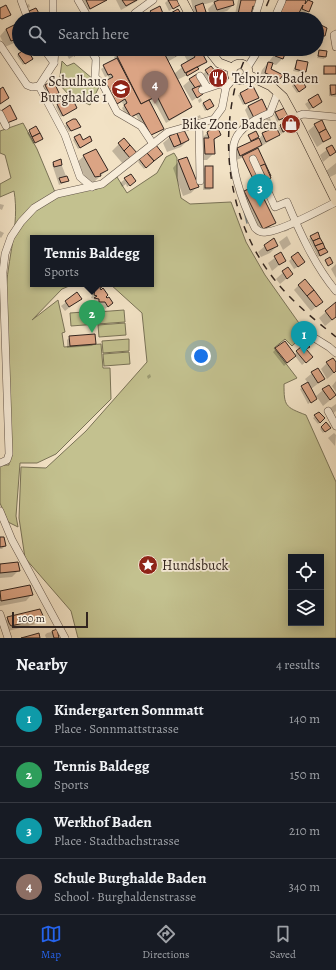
<!DOCTYPE html>
<html lang="en">
<head>
<meta charset="utf-8">
<style>
	:root { --surface:#171b24; --page:#242831; --text:#f1f3f6; --muted:#9ea1a6; --line:#363941; --accent:#2563eb }
	body { margin:0; font-family:Alegreya,serif; background:var(--page); color:var(--text) }
	.controls { position:absolute; right:12px; bottom:12px; display:grid; overflow:hidden; border-radius:0px; box-shadow:0 2px 10px #0003 }
	.controls button { width:36px; height:36px; display:grid; place-items:center; padding:0; border:0; border-bottom:1px solid var(--line); background:var(--surface); color:var(--text); font:20px sans-serif }
	.scale { position:absolute; left:12px; bottom:10px; width:76px; box-sizing:border-box; padding-left:4px; border:2px solid #32251f; border-top:0; font-size:11px; line-height:14px; white-space:nowrap; color:#32251f; -webkit-text-stroke:3px #f7ecd9; paint-order:stroke }
	.you { position:absolute; left:201px; top:356px; width:14px; height:14px; margin:-10px; border:3px solid #fff; border-radius:50%; background:#1a73e8; box-shadow:0 0 0 6px #1a73e833 }
	.badge { display:grid; place-items:center; width:26px; height:26px; border-radius:50%; background:var(--accent); color:#fff; font-size:13px; font-weight:700 }
	.pin { position:absolute; translate:-50% -33px; filter:drop-shadow(0 1px 2px #0008) }
	.pin::after { content:''; position:absolute; top:21px; width:14px; height:12px; background:inherit; clip-path:polygon(0 0,100% 0,50% 100%) }
	.popup { position:absolute; left:30px; top:235px; width:124px; height:52px; box-sizing:border-box; display:grid; place-content:center; border-radius:0px; background:var(--surface); filter:drop-shadow(0 1px 3px #0005); font-size:13px; white-space:nowrap; color:var(--muted) }
	.popup b { font-size:15px; color:var(--text) }
	.popup::after { content:''; position:absolute; left:50%; top:100%; margin-left:-8px; border:8px solid transparent; border-top-color:var(--surface) }
	.list { margin:0; padding:0; list-style:none }
	h2 { display:flex; justify-content:space-between; align-items:center; height:52px; margin:0; padding:0 16px; font-size:17px }
	h2 small { font-size:13px; font-weight:400; color:var(--muted) }
	.list li { display:grid; grid-template-columns:26px 1fr auto; gap:12px; align-items:center; box-sizing:border-box; height:56px; padding:0 16px; border-top:1px solid var(--line) }
	.list b { display:block; font-size:15px; white-space:nowrap }
	.list p { margin:0; font-size:13px; white-space:nowrap; color:var(--muted) }
	.list em { font-size:13px; font-style:normal; color:var(--muted) }
	.icon { flex:none; width:22px; height:22px; fill:none; stroke:currentColor; stroke-width:2; stroke-linecap:round; stroke-linejoin:round }
	.map { position:relative; flex:none; width:336px; height:638px; overflow:hidden }
	.search { position:absolute; background:var(--surface); box-shadow:0 2px 10px #0003; left:12px; right:12px; top:12px; height:44px; display:flex; align-items:center; gap:10px; box-sizing:border-box; padding:0 14px; border-radius:22px; color:var(--muted); font-size:15px }
	.sheet { height:276px; background:var(--surface) }
	nav { display:flex; justify-content:space-around; align-items:center; box-sizing:border-box; height:56px; border-top:1px solid var(--line); background:var(--surface); font-size:11px; color:var(--muted) }
	nav a { display:grid; justify-items:center; gap:2px }
	nav .on { color:var(--accent) }
	.map>svg:first-child { display:block }
</style>
</head>
<body>
<div class="map">
<svg width="336" height="638" viewBox="0 0 336 638">
	<rect width="100%" height="100%" fill="#f2e2c5"/>
	<filter id="stains"><feTurbulence type="fractalNoise" baseFrequency=".005" numOctaves="4"/><feColorMatrix values="0 0 0 0 .2 0 0 0 0 .09 0 0 0 0 .02 0 0 0 .5 -.17"/></filter>
	<radialGradient id="worn" r=".72"><stop offset=".6" stop-color="#630" stop-opacity="0"/><stop offset="1" stop-color="#630" stop-opacity=".3"/></radialGradient>
	<g fill="#c3c18f" stroke="#7a7357" fill-rule="evenodd">
		<path d="M62 61 67 66 74 63 100 85 90 105 69 95 59 84Z"/>
		<path d="M23 123 37 149 57 197 78 191 97 189 117 177 127 193 157 173 166 157 174 153 177 158V178L181 198 190 204 231 202 246 242 265 275 306 333 292 346 285 339 274 348 297 378 284 384C284 406 285 407 306 415L336 482V638H78L71 611 25 558 19 518 21 467 46 468 86 431 147 362 142 313 110 284H151V238H33V284H74L62 289 32 320 58 300 65 332 62 333 64 347 101 344 103 368H110L111 399 56 454 37 463H20L16 516 18 527 8 522 0 503V465H9L0 283 6 294C7 259 20 225 14 191L0 197V184L11 178 5 155 0 153V131ZM291 557H321V623H291Z"/>
		<path d="M124 310 125 322 98 324 97 312Z"/>
		<path d="M97 311 98 324 71 326 70 313Z"/>
		<path d="M125 323 126 335 99 337 98 325Z"/>
		<path d="M129 339V351L103 353 102 341Z"/>
		<path d="M129 352 130 364 104 366 103 354Z"/>
	</g>
	<g fill="#0003" fill-rule="evenodd">
		<path d="M81 0H106L87 11Z"/>
		<path d="M116 0H139L121 10Z"/>
		<path d="M168 0H176L178 5 169 11 165 3Z"/>
		<path d="M191 0H232L233 5 227 11 210 16 208 9 216 1 202 5 209 19H195Z"/>
		<path d="M238 0H256L249 19H234Z"/>
		<path d="M285 0H304L302 6 307 1 312 3 303 16 298 13 295 19H279L276 18Z"/>
		<path d="M29 4 30 7 26 9V5Z"/>
		<path d="M160 7 163 16 158 19H153L149 14Z"/>
		<path d="M317 24 326 28 324 36 320 39H317Z"/>
		<path d="M6 29 19 33V38L14 43 5 47 0 36Z"/>
		<path d="M64 49H85L69 59Z"/>
		<path d="M127 49H132L135 54 143 49H160L164 56 171 49H199L205 61 197 70 177 80 191 107 188 110 166 123 153 99 148 101 163 128 148 138 136 115 128 119 122 108 124 106 122 102 113 106 103 85 110 80 108 76 105 77 101 69 115 60 114 57 117 54ZM183 53 188 62 174 74 167 62Z"/>
		<path d="M279 49H286L282 59 276 65 272 64 270 70 279 78 272 85 259 79 262 70Z"/>
		<path d="M296 49H307L304 52Z"/>
		<path d="M319 51 325 57 324 59 317 58Z"/>
		<path d="M19 54 30 60 23 65 17 56Z"/>
		<path d="M297 61 305 71 303 73 293 71Z"/>
		<path d="M211 67 217 81 210 85 203 74Z"/>
		<path d="M325 67H336V74L323 75V69Z"/>
		<path d="M190 80 202 83 198 87 202 94 192 101 183 86Z"/>
		<path d="M294 84 303 89 297 93 292 86Z"/>
		<path d="M45 86 56 94 49 98 44 87Z"/>
		<path d="M331 86 336 87V97L329 96V88Z"/>
		<path d="M253 88 257 98 243 105 238 95Z"/>
		<path d="M317 95 321 102 309 110 305 104Z"/>
		<path d="M201 98 202 101 199 103 198 100Z"/>
		<path d="M59 102 74 109 61 117 56 107Z"/>
		<path d="M204 103 213 106 205 111 202 105Z"/>
		<path d="M248 106 264 114 250 121 245 110Z"/>
		<path d="M284 109 293 127 281 134 278 128 284 124 282 119 277 122 274 115Z"/>
		<path d="M200 115 201 118 203 117 194 120V118Z"/>
		<path d="M270 118 272 123 269 125 266 119Z"/>
		<path d="M67 124 80 127 69 132 65 126Z"/>
		<path d="M315 125 330 138 317 147 308 131Z"/>
		<path d="M36 128 40 140 33 144 27 133Z"/>
		<path d="M207 133 220 134 213 141 214 153 207 160H199L201 139Z"/>
		<path d="M263 134 279 135 257 149 270 178 266 180 244 157 234 161 231 155 237 149 259 139Z"/>
		<path d="M170 137 188 140 181 147 167 152 163 143Z"/>
		<path d="M75 138 89 143 78 149 73 140Z"/>
		<path d="M124 139 135 153 123 164 112 151Z"/>
		<path d="M332 146 335 152 323 162 320 155Z"/>
		<path d="M84 156 107 170 94 182 88 183 77 162Z"/>
		<path d="M160 156 144 169 138 162 140 160Z"/>
		<path d="M60 161 68 181 59 185 52 164Z"/>
		<path d="M179 161 197 187 191 193 183 196 173 168Z"/>
		<path d="M336 163V174L330 177 326 171Z"/>
		<path d="M205 167 212 188 210 190H203V169Z"/>
		<path d="M125 179 133 183 127 187 126 184 122 187 120 183Z"/>
		<path d="M245 192 274 223 270 227 258 233 241 196Z"/>
		<path d="M0 204 4 205 2 210 0 209Z"/>
		<path d="M289 229V230L284 232V231Z"/>
		<path d="M0 231 4 233 1 238 0 237Z"/>
		<path d="M287 236 291 244 283 250 279 242Z"/>
		<path d="M311 237 326 252 324 254 318 257 309 239Z"/>
		<path d="M265 246H277L270 253 261 257 258 252Z"/>
		<path d="M280 254 284 261 272 271 268 263Z"/>
		<path d="M292 258 301 265 294 269 289 261Z"/>
		<path d="M336 264V278L331 269Z"/>
		<path d="M288 268 292 274 280 284 276 279Z"/>
		<path d="M89 284H99V288L112 303 105 309 102 305 97 304V301H92L95 299 91 298 93 293 88 286Z"/>
		<path d="M299 285 317 306 311 311 294 290Z"/>
		<path d="M77 294 80 299 65 311 61 306Z"/>
		<path d="M336 303V317L325 326 319 318Z"/>
		<path d="M70 337 95 343 92 346 67 348V340Z"/>
		<path d="M276 349 294 355 297 352 305 350 308 360 302 365 295 356 284 366 273 352Z"/>
		<path d="M327 363 336 364V371L327 379 321 369Z"/>
		<path d="M317 369 324 379 311 389 315 397 323 390 335 396 323 406 317 397 308 404 300 389 308 383 305 379Z"/>
		<path d="M150 374 151 377 148 379 147 376Z"/>
		<path d="M336 381V392L332 386Z"/>
		<path d="M336 404V411L332 414 329 409Z"/>
		<path d="M319 413 324 418 318 424 313 418Z"/>
		<path d="M322 427 327 430 323 433 320 429Z"/>
		<path d="M334 433 336 435 335 446 328 438Z"/>
		<path d="M0 538 5 546 2 549H0Z"/>
		<path d="M0 565 19 570 12 577 0 578Z"/>
		<path d="M29 586 32 594 26 601 0 606V592Z"/>
		<path d="M43 617 36 624 4 632 1 625 8 618Z"/>
		<path d="M56 631 58 638H46L45 635 47 633Z"/>
	</g>
	<g fill="none" stroke-linecap="round" stroke-linejoin="round">
		<path stroke="#747f7f" stroke-width="1.5" d="M244 211 247 223"/>
	</g>
	<g fill="#dba484" stroke="#32251f">
		<path d="M86 0H107L90 9Z"/>
		<path d="M122 0H137L126 6Z"/>
		<path d="M168 0H177L180 5 173 9Z"/>
		<path d="M219 0H233L234 5 217 10 214 2Z"/>
		<path d="M241 0H257L255 7 253 6 250 19H237Z"/>
		<path d="M286 0H306L305 4 308 0 313 2 309 12 302 9 303 5 296 19H292L280 13Z"/>
		<path d="M203 3 206 12 198 16 195 6Z"/>
		<path d="M6 5 11 15 2 19 0 18V8Z"/>
		<path d="M160 6 164 16 156 19 150 11Z"/>
		<path d="M36 8 41 17 33 19 29 11Z"/>
		<path d="M178 9 184 18 169 19V14Z"/>
		<path d="M206 12 210 19H199L198 16Z"/>
		<path d="M317 23 327 28 325 36H318Z"/>
		<path d="M16 24 19 31V38L11 41 6 29Z"/>
		<path d="M25 49H27L33 59 25 64 18 54Z"/>
		<path d="M70 49H87L74 56Z"/>
		<path d="M125 49H133L135 52 141 49H162L192 107 169 120 157 96 141 104 116 54Z"/>
		<path d="M172 49H186V50L175 56Z"/>
		<path d="M194 49H200L207 62 185 73 181 65 195 57 192 51Z"/>
		<path d="M277 49H287L283 59 275 56Z"/>
		<path d="M319 50 327 51 326 57 318 56Z"/>
		<path d="M117 58 141 104 149 100 164 129 151 135 139 113 131 117 124 105 127 103 125 99 117 104 105 81 113 77 111 74 108 75 103 65Z"/>
		<path d="M297 60 308 62 306 72 295 69Z"/>
		<path d="M268 62 273 63 271 69 283 75 280 79 265 73Z"/>
		<path d="M211 66 221 78 214 83 205 70Z"/>
		<rect x="324" y="66" width="12" height="8"/>
		<path d="M197 67 199 69 187 76 186 73Z"/>
		<path d="M197 74 203 83 196 89 189 79Z"/>
		<path d="M300 78 306 87 299 92 293 83Z"/>
		<path d="M53 80 59 93 51 97 45 85Z"/>
		<path d="M330 85H336V94L331 95Z"/>
		<path d="M199 86 203 94 197 98 192 89Z"/>
		<path d="M253 86 259 98 245 104 240 93Z"/>
		<path d="M3 87 9 98 0 104V89Z"/>
		<path d="M318 94 322 102 313 108 308 100Z"/>
		<path d="M66 97 67 100 72 98 77 108 63 116 57 104 60 103 59 101Z"/>
		<path d="M210 99 214 106 207 110 203 103Z"/>
		<path d="M262 99 268 112 254 118 248 106Z"/>
		<path d="M10 105 17 119 7 123 1 111Z"/>
		<path d="M285 108 294 127 283 132 280 125 286 122 284 118 279 120 275 112Z"/>
		<path d="M73 119H76L81 127 71 131 66 123Z"/>
		<path d="M322 120 326 129 319 133 314 124Z"/>
		<path d="M36 126 40 133 32 137 29 130Z"/>
		<path d="M217 126 221 135 214 139 215 154H205L204 138H209L207 132Z"/>
		<path d="M276 127 280 135 266 142 262 133Z"/>
		<path d="M326 129 331 138 323 142 319 133Z"/>
		<path d="M184 130 189 140 181 144 177 133Z"/>
		<path d="M256 131 259 137 251 141 248 135Z"/>
		<path d="M40 133 43 139 35 143 32 137Z"/>
		<path d="M177 133 181 144 174 147 169 136Z"/>
		<path d="M80 134 83 140 90 136 92 141 80 148 74 137Z"/>
		<path d="M124 138 130 145 124 151 118 143Z"/>
		<path d="M259 138 262 145 240 156 237 148Z"/>
		<path d="M130 145 137 153 130 158 124 151Z"/>
		<path d="M156 145 163 154 154 161 147 153Z"/>
		<path d="M332 145 336 152 330 156 326 148Z"/>
		<path d="M258 148 271 176 255 183 242 156Z"/>
		<path d="M96 149 108 170 100 174 101 176 95 177 83 155Z"/>
		<path d="M147 153 154 161 146 168 139 159Z"/>
		<path d="M187 157 199 187 190 190 178 160Z"/>
		<path d="M61 159 62 165 54 167 53 162Z"/>
		<path d="M265 164 271 178 267 180 260 166Z"/>
		<rect x="205" y="166" width="8" height="22"/>
		<path d="M131 174 136 181 130 186 124 178Z"/>
		<path d="M67 176 69 181 61 183 59 178Z"/>
		<path d="M257 185 276 223 263 229 244 191Z"/>
		<path d="M318 232 320 238 313 241 310 236Z"/>
		<path d="M274 238 278 246 267 251 264 245Z"/>
		<path d="M320 238 323 243 315 246 313 241Z"/>
		<path d="M323 243 325 248 318 251 315 246Z"/>
		<path d="M325 248 328 252 320 256 318 251Z"/>
		<path d="M281 252 286 261 279 265 274 256Z"/>
		<path d="M298 252 305 262 298 267 291 257Z"/>
		<path d="M330 257 333 263 328 266 325 260Z"/>
		<path d="M288 267 293 274 287 279 282 271Z"/>
		<path d="M305 279 314 290 307 296 298 285Z"/>
		<path d="M92 284H100L102 287 100 288 101 290 103 288 108 295 106 297 107 298 109 297 113 303 108 307 105 302H99V299L94 298 97 296 94 295 95 289Z"/>
		<path d="M314 290 323 302 316 307 307 296Z"/>
		<path d="M77 292 82 299 69 307 65 301Z"/>
		<path d="M336 302V317L332 320 325 311Z"/>
		<path d="M95 334 96 344 70 346 69 336Z"/>
		<path d="M285 341 296 356 287 363 275 348Z"/>
		<path d="M306 343 310 347 306 349 313 357 306 363 296 351Z"/>
		<path d="M333 358 336 362V371L334 373 326 362Z"/>
		<path d="M318 368 325 379 318 383 311 372Z"/>
		<path d="M308 382 317 399 311 403 301 386Z"/>
		<path d="M329 385 336 395 330 400 322 389Z"/>
		<path d="M319 412 325 418 320 423 314 415Z"/>
		<path d="M326 422 331 428 325 432 321 427Z"/>
		<path d="M0 537H4L6 546 0 547Z"/>
		<path d="M18 562 20 571 0 573V564Z"/>
		<path d="M30 585 33 595 1 601 0 591Z"/>
		<path d="M40 609 44 618 11 626 9 623 7 617Z"/>
		<path d="M57 629 59 638H54L52 631Z"/>
		<path d="M39 633 40 638H21L32 635Z"/>
	</g>
	<g fill="none" stroke-linecap="round" stroke-linejoin="round">
		<g stroke="#625448" stroke-width="8">
			<g id="minor">
				<path d="M21 0 28 19"/>
				<path d="M53 0V19"/>
				<path d="M78 0 89 19"/>
				<path d="M138 19 135 13 153 0"/>
				<path d="M254 19 260 0"/>
				<path d="M274 19 282 1"/>
				<path d="M336 34 334 35 336 47"/>
				<path d="M0 45 27 85 32 87 39 86 65 135 80 177 92 187"/>
				<path d="M44 49 54 63"/>
				<path d="M90 49 96 59 95 77 103 85 117 112 141 126 153 144"/>
				<path d="M247 68 259 49"/>
				<path d="M200 76 207 87"/>
				<path d="M39 86 54 63 55 49"/>
				<path d="M202 90 220 84 226 87"/>
				<path d="M278 92 270 113C258 118 245 124 237 136 224 157 245 208 255 228 258 231 262 233 266 232 282 231 320 210 336 202"/>
				<path d="M0 114 6 126"/>
				<path d="M295 117 303 114 336 117"/>
				<path d="M199 123 200 181"/>
				<path d="M253 159 275 207 287 202C300 233 315 266 336 291"/>
				<path d="M308 334 329 347 336 353"/>
				<path d="M328 411 336 426"/>
				<path d="M0 463 7 460 9 454 3 272 5 254 11 237 21 222 34 208 57 194 102 184 168 132 214 119 222 108 226 87 234 78"/>
				<path d="M0 511 12 540 65 638"/>
				<path d="M0 614 8 638"/>
			</g>
		</g>
		<g stroke="#32251f" stroke-width="10">
			<g id="major">
				<path d="M182 0 192 19"/>
				<path d="M208 49 219 63 232 68"/>
				<circle cx="240" cy="72" r="8"/>
				<path d="M248 75 271 86 283 97 300 128 336 201"/>
			</g>
		</g>
		<use href="#minor" stroke="#f7ecd9" stroke-width="7"/>
		<use href="#major" stroke="#f2e2c5" stroke-width="9"/>
		<g stroke="#32251f" stroke-width="1.5" stroke-dasharray="7 7" stroke-linecap="butt">
			<path d="M261 19 269 0"/>
			<path d="M249 49C243 63 237 77 234 92 220 156 233 227 274 279 292 302 314 319 336 337"/>
		</g>
	</g>
	<defs>
		<g id="restaurant-disc" transform="scale(1)"><circle r="9.5" fill="#8f2418" stroke="#f7ecd9"/><path d="M-5-6h1v4h1v-4h1v4h1v-4h1v5L-1.5 .5V6h-2V.5L-5-1ZM5-6V6H3V1.5H1.5Q1.5-4 5-6Z" fill="#fff"/></g>
		<g id="school-disc" transform="scale(1)"><circle r="9.5" fill="#8f2418" stroke="#f7ecd9"/><path d="M0-5L7-2L0 1L-7-2ZM-4 1L0 2.5L4 1V4Q0 6-4 4Z" fill="#fff"/></g>
		<g id="shop-disc" transform="scale(1)"><circle r="9.5" fill="#8f2418" stroke="#f7ecd9"/><path d="M-5-2.5h2.3a2.7 3.5 0 0 1 5.4 0H5L5.5 6h-11ZM-1.5-2.5h3a1.5 2.3 0 0 0-3 0Z" fill="#fff"/></g>
		<g id="sight-disc" transform="scale(1)"><circle r="9.5" fill="#8f2418" stroke="#f7ecd9"/><path d="M0-6L1.8-2.2L6-1.7L2.9 1.2L3.7 5.4L0 3.3L-3.7 5.4L-2.9 1.2L-6-1.7L-1.8-2.2Z" fill="#fff"/></g>
	</defs>
	<g fill-rule="evenodd">
		<use href="#restaurant-disc" x="218" y="78"/>
		<use href="#school-disc" x="121" y="89"/>
		<use href="#shop-disc" x="291" y="124"/>
		<use href="#sight-disc" x="148" y="565"/>
	</g>
	<g text-anchor="middle" dominant-baseline="central" stroke-width="3.5" stroke-linejoin="round" paint-order="stroke">
		<g font-size="14" fill="#32251f" stroke="#f7ecd9" text-anchor="start">
			<text x="232" y="78">Telpizza Baden</text>
			<text x="107" y="81" text-anchor="end">Schulhaus<tspan x="107" dy="16">Burghalde 1</tspan></text>
			<text x="277" y="124" text-anchor="end">Bike Zone Baden</text>
			<text x="162" y="565">Hundsbuck</text>
		</g>
	</g>
	<rect width="100%" height="100%" filter="url(#stains)"/>
	<rect width="100%" height="100%" fill="url(#worn)"/>
</svg>
<div class="controls">
<button><svg class="icon" aria-label="locate" viewBox="0 0 24 24"><circle cx="12" cy="12" r="6"/><path d="M12 2v4M12 18v4M2 12h4M18 12h4"/></svg></button>
<button><svg class="icon" aria-label="layers" viewBox="0 0 24 24"><path d="M12 4l9 5-9 5-9-5zM3 14l9 5 9-5"/></svg></button>
</div>
<div class="scale">100 m</div>
<div class="you"></div>
<div class="pin badge" style="left:304px;top:354px;background:#0f9aa8">1</div>
<div class="pin badge" style="left:92px;top:333px;background:#2e9e5b">2</div>
<div class="popup"><b>Tennis Baldegg</b>Sports</div>
<div class="pin badge" style="left:260px;top:207px;background:#0f9aa8">3</div>
<div class="pin badge" style="left:155px;top:104px;background:#8d6e63">4</div>
<div class="search"><svg class="icon" aria-label="search" viewBox="0 0 24 24"><circle cx="10" cy="10" r="6"/><path d="M15 15l6 6"/></svg>Search here</div>
</div>
<section class="sheet">
<h2>Nearby<small>4 results</small></h2>
<ul class="list">
<li><span class="badge" style="background:#0f9aa8">1</span><div><b>Kindergarten Sonnmatt</b><p>Place · Sonnmattstrasse</p></div><em>140 m</em></li>
<li><span class="badge" style="background:#2e9e5b">2</span><div><b>Tennis Baldegg</b><p>Sports</p></div><em>150 m</em></li>
<li><span class="badge" style="background:#0f9aa8">3</span><div><b>Werkhof Baden</b><p>Place · Stadtbachstrasse</p></div><em>210 m</em></li>
<li><span class="badge" style="background:#8d6e63">4</span><div><b>Schule Burghalde Baden</b><p>School · Burghaldenstrasse</p></div><em>340 m</em></li>
</ul>
</section>
<nav>
<a class="on"><svg class="icon" aria-label="map" viewBox="0 0 24 24"><path d="M3 6l6-2 6 2 6-2v14l-6 2-6-2-6 2zM9 4v14M15 6v14"/></svg>Map</a>
<a><svg class="icon" aria-label="directions" viewBox="0 0 24 24"><path d="M12 3l9 9-9 9-9-9zM9 14v-3h6M13 9l2 2-2 2"/></svg>Directions</a>
<a><svg class="icon" aria-label="saved" viewBox="0 0 24 24"><path d="M7 4h10v16l-5-4-5 4z"/></svg>Saved</a>
</nav>
</body>
</html>
